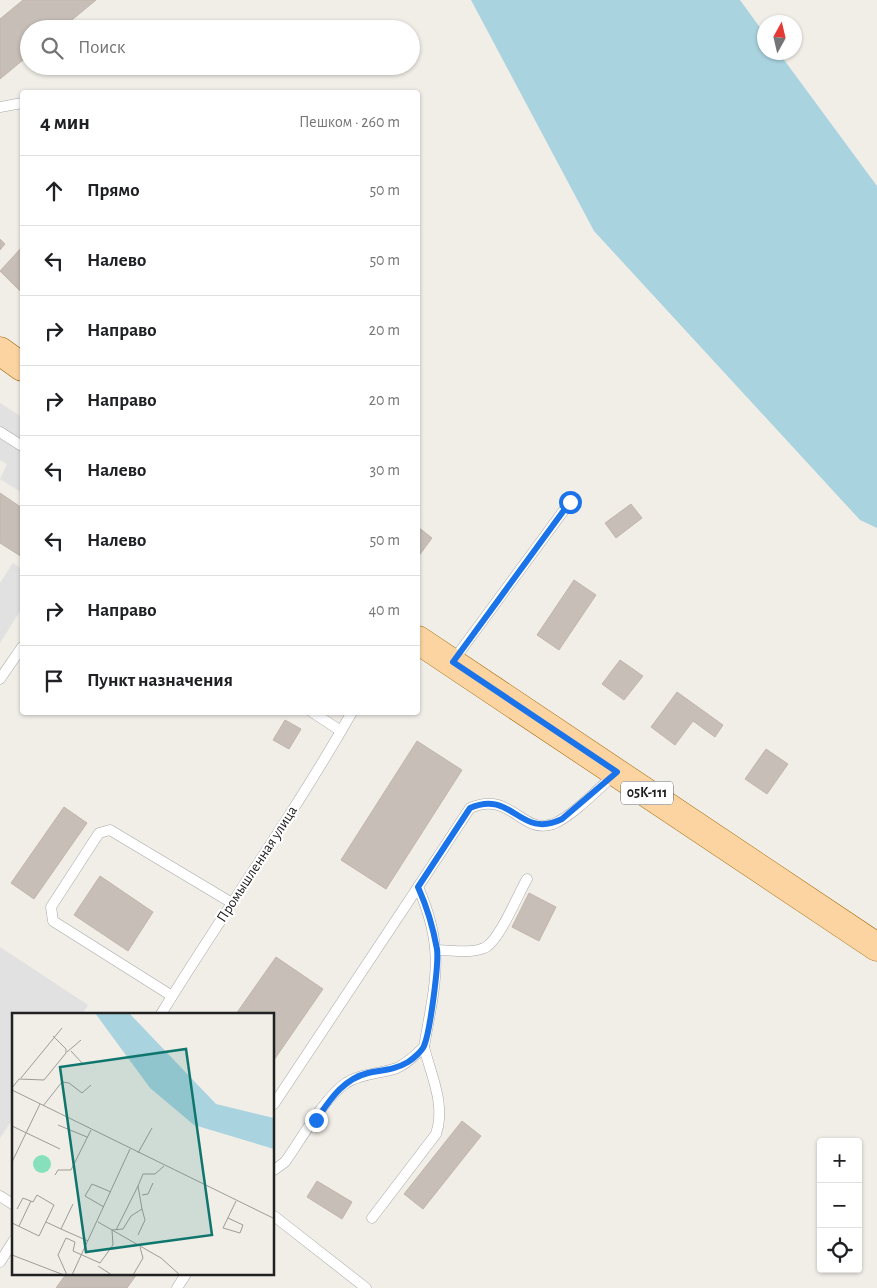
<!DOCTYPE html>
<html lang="ru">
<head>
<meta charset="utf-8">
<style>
	:root { --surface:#fff; --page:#f6f6f6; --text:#202124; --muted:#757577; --line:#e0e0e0 }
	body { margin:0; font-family:"Alegreya Sans",sans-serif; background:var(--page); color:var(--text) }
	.controls { position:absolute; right:15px; bottom:15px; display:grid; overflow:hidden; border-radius:5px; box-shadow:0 1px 4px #0004 }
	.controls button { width:45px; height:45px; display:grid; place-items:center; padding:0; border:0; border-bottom:1px solid var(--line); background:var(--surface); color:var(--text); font:25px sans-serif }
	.compass { position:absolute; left:757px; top:15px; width:45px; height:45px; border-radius:50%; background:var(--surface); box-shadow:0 1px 4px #0004; rotate:8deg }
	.stop { position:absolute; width:15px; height:15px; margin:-11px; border:4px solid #1a73e8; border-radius:50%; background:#fff }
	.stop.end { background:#1a73e8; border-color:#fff; box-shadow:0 1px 5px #0008 }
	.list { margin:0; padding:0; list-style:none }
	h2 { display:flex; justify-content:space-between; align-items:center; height:65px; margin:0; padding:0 20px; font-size:21px }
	h2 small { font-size:16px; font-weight:400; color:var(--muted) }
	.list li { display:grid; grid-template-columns:32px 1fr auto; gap:15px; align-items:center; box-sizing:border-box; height:70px; padding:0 20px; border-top:1px solid var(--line) }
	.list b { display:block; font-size:19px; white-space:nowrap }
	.list em { font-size:16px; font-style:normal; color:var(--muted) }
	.icon { flex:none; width:28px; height:28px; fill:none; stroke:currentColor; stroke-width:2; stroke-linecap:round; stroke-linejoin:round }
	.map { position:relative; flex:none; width:877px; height:1288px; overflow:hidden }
	.search { position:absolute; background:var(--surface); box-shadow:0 1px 4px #0004; left:20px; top:20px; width:400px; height:55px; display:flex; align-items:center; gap:12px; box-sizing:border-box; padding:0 18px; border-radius:28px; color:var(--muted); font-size:19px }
	.panel { position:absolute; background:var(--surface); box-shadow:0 1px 4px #0004; left:20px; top:90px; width:400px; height:625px; border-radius:5px }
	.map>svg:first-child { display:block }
</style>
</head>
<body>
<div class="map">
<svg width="877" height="1288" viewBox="0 0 877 1288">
	<rect width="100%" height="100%" fill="#f1eee8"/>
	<g fill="#e1e1e1">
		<path d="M0 403 22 417V493L0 479 7 464 0 460Z"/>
		<path d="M13 563 22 569V608L0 643V583Z"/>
		<path d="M0 947 88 1005 82 1014H14V1117L0 1138Z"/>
	</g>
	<path fill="#a9d3df" d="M471 0H740L764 33V52L779 53 877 186V528L860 520 594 231Z"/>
	<g fill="#c6beb7" stroke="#c3b5aa">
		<path d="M23 0H96L61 29H29V55L0 79V19Z"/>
		<path d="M0 239 5 244 0 250Z"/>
		<path d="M22 247V291L21 292 0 271Z"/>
		<path d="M0 493 22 508V557L0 543Z"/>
		<path d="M631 504 642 518 616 538 605 523Z"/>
		<path d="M418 527 432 538 418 557Z"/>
		<path d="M574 580 596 595 559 650 537 635Z"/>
		<path d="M620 660 643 676 624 700 602 684Z"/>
		<path d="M677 692 723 725 715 737 693 721 675 745 651 727Z"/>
		<path d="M285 720 301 729 289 749 273 740Z"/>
		<path d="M417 741 462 770 386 889 341 860Z"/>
		<path d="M766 749 788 764 767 794 745 779Z"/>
		<path d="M64 807 87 823 34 899 11 883Z"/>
		<path d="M100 876 153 912 128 951 74 915Z"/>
		<path d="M529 893 556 907 539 941 512 927Z"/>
		<path d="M276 957 323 989 274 1060V1014H236Z"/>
		<path d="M462 1121 481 1136 423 1209 404 1194Z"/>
		<path d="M317 1181 352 1202 342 1219 307 1197Z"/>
		<path d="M66 1274H137L127 1288H56Z"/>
	</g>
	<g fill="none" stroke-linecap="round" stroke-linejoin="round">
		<g stroke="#a8a8a8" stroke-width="11">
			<g id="service">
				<path d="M0 107 22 103"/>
				<path d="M0 432 22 446"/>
				<path d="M453 661 570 502"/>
				<path d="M0 679 22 647"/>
				<path d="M312 712 341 731"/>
				<path d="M437 950C451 950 470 954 484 948 499 942 518 894 527 879"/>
				<path d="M172 996 53 921 51 907 99 833 110 830 232 903"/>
				<path d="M161 1014C223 913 293 816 352 712"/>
				<path d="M424 1047C435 983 446 950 418 887L470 808C511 790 521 835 553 824 573 816 599 788 616 773"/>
				<path d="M274 1104 418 887"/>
				<path d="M274 1170 285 1162C300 1141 325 1097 346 1083 362 1073 380 1074 397 1068 408 1063 415 1055 424 1047 431 1075 446 1105 436 1134L372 1218"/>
				<path d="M0 1196 14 1205"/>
				<path d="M274 1216 366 1288"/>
				<path d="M0 1262 14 1240"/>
				<path d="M177 1288 186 1274"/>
			</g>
		</g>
		<g stroke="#9e6800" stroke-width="29">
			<g id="primary">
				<path d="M0 351 22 367"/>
				<path d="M418 640 877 947"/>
			</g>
		</g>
		<use href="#service" stroke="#fff" stroke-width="10"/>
		<use href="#primary" stroke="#fcd4a2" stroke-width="28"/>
	</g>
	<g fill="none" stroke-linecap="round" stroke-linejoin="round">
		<path stroke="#1a73e8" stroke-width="6" d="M316 1120C330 1100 343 1079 368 1073 382 1070 395 1070 408 1062 413 1059 422 1051 424 1046 430 1032 439 964 437 949 433 927 427 907 418 887L470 808C513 789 519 840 562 819L617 772 453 662 570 502"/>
	</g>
	<g text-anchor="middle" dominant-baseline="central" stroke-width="4.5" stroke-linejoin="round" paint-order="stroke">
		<rect fill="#fff" stroke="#646464" stroke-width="1" x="621" y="781.5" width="52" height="23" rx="4"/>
		<g font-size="14" font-weight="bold" fill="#212121">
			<text x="647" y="793">05К-111</text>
		</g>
		<g font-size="15" fill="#212121" stroke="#fff">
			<text transform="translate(257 864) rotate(-57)">Промышленная улица</text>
		</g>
	</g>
	<g transform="translate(12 1013)">
		<rect width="262" height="262" fill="#f1eee8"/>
		<path d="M21 151a9 9 0 1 1 18 0a9 9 0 1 1-18 0Z" fill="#87e0bc"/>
		<path d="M83 0H117L204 91 262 105V136L182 112 138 75Z" fill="#a9d3df"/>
		<path fill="none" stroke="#9e9c98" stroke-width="1" d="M59 38 70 50M55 39 69 27M9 65 50 15M0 75 7 66 32 67 54 40V36L41 23M0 77 263 206M31 93 50 69 57 70 70 80 79 72M46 112 75 124M0 113 48 136M126 140 140 115M0 149 28 91M43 162 46 157H59L79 117M130 182 136 181 141 170M61 191 49 216 76 228M92 194 73 183 80 171 99 179M130 196 126 173 131 161H143L152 153M216 205 231 212 228 220 211 215 224 188M34 209 49 216M86 209 149 245 168 262M0 210 27 223 42 192 25 182 21 189 11 185 5 196M7 213 19 188M104 217 126 173M0 242 52 262M86 253 100 262M55 262 46 242 54 225 63 229 61 238 88 250 101 232 100 217 111 216 119 203 130 196 133 207 126 222M60 262 118 136M121 262 131 245 128 234"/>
		<path fill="#0f766e" fill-opacity="0.15" stroke="#0f766e" stroke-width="2.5" d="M174 36 200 222 74 239 48 54Z"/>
		<rect width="262" height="262" fill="none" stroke="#212121" stroke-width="2.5"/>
	</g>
</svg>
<div class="controls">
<button>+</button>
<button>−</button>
<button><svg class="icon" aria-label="locate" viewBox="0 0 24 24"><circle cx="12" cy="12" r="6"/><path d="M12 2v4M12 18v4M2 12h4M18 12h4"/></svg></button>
</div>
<svg class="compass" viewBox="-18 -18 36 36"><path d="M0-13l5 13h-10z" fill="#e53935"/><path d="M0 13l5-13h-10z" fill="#757577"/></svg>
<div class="stop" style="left:570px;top:502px"></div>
<div class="stop end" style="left:316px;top:1120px"></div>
<div class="search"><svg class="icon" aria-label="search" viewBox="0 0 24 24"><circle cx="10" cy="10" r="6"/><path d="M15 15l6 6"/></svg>Поиск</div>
<section class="panel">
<h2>4 мин<small>Пешком · 260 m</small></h2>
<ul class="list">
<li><svg class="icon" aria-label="ahead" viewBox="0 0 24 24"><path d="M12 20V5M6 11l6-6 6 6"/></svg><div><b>Прямо</b></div><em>50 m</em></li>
<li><svg class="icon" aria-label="left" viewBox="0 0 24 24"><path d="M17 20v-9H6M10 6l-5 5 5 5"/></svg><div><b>Налево</b></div><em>50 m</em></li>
<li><svg class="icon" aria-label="right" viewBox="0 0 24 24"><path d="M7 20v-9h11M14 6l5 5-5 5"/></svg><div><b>Направо</b></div><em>20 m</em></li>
<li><svg class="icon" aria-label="right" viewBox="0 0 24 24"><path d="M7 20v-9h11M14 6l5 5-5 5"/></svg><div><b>Направо</b></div><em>20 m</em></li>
<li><svg class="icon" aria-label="left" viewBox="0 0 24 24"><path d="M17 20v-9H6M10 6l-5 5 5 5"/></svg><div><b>Налево</b></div><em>30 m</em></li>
<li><svg class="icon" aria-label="left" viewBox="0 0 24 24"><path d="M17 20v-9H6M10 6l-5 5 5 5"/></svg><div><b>Налево</b></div><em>50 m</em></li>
<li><svg class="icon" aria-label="right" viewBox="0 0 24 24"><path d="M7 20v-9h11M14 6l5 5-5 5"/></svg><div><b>Направо</b></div><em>40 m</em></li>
<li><svg class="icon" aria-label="arrive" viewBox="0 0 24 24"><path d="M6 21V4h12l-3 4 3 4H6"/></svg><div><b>Пункт назначения</b></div></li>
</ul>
</section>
</div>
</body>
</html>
